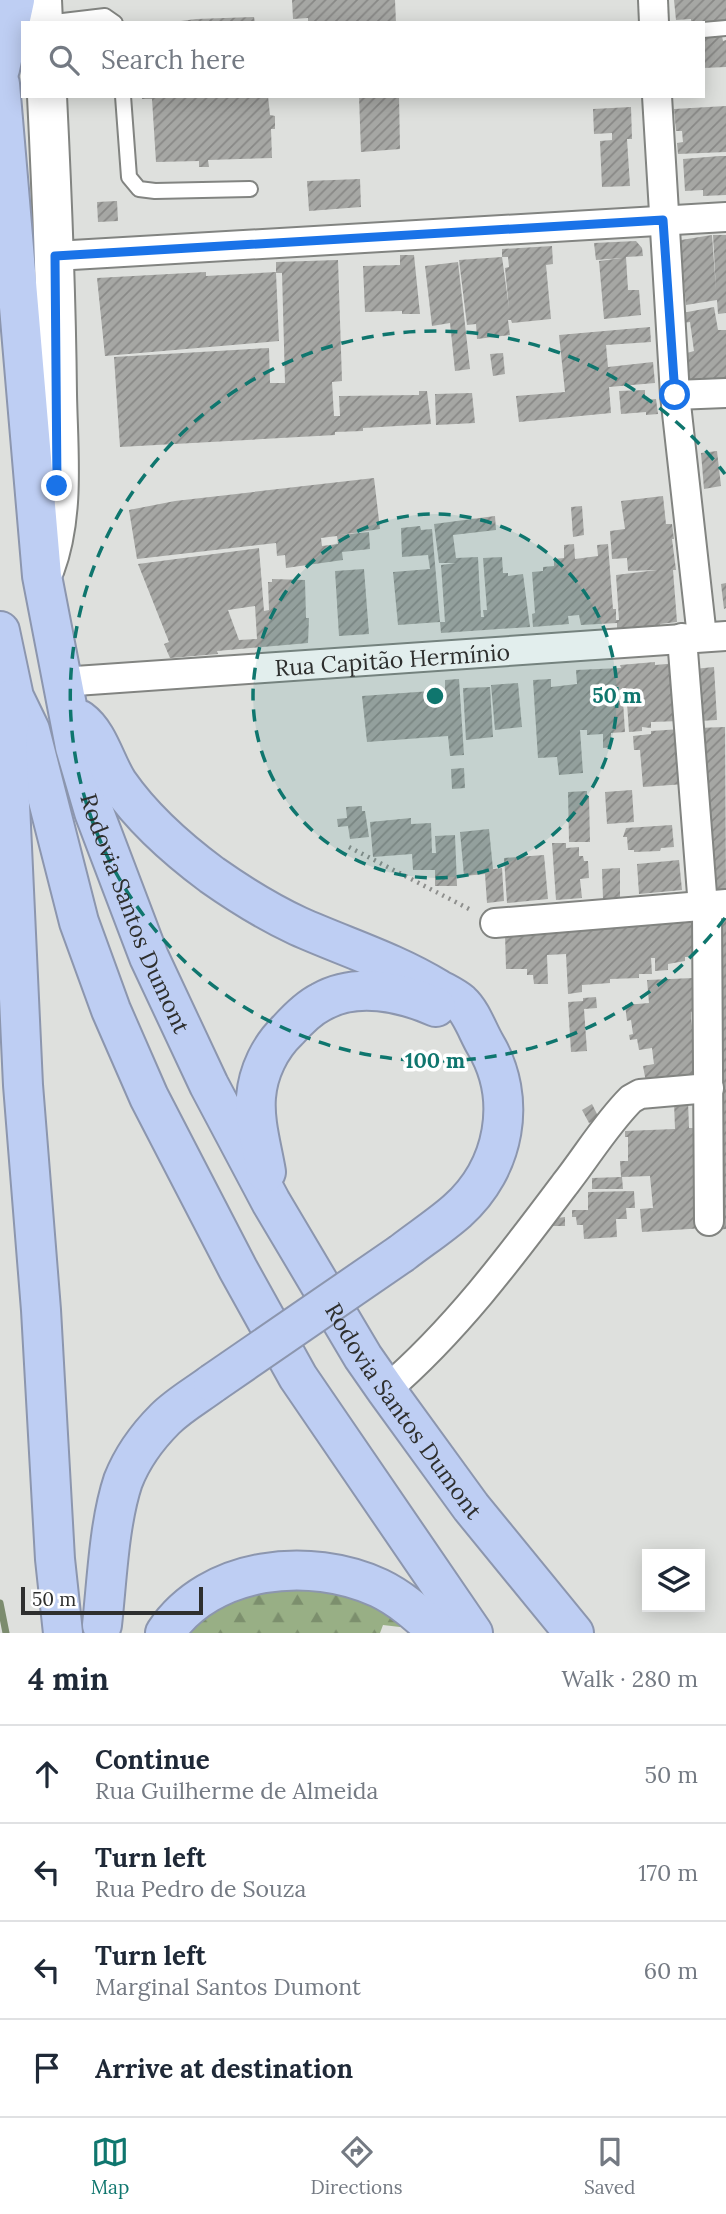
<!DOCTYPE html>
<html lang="en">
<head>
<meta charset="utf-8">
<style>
	:root { --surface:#fff; --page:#f6f6f7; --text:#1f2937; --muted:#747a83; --line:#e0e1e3; --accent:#0f766e }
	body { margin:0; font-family:Lora,serif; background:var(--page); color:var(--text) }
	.controls { position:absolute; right:21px; bottom:21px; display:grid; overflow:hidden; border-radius:0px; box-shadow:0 4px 18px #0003 }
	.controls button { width:63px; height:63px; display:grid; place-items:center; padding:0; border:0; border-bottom:2px solid var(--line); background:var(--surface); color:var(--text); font:35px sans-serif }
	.scale { position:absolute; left:21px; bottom:18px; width:182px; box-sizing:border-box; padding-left:7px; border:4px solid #2e2f2e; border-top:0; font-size:19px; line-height:24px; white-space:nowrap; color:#2e2f2e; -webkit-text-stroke:5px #fff; paint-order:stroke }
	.stop { position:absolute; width:21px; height:21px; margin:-16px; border:5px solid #1a73e8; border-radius:50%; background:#fff }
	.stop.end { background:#1a73e8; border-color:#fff; box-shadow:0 2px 7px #0008 }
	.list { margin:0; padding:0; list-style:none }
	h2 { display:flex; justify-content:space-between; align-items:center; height:91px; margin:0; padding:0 28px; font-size:30px }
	h2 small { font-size:23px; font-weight:400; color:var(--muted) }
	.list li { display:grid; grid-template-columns:46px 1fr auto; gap:21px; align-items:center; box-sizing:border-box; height:98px; padding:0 28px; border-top:2px solid var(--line) }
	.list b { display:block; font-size:26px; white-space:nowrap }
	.list p { margin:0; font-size:23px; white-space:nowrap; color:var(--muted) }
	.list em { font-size:23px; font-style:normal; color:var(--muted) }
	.icon { flex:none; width:38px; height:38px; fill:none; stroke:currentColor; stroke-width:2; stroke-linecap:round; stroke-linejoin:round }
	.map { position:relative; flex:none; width:726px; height:1633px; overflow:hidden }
	.search { position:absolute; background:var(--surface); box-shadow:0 4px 18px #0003; left:21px; right:21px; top:21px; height:77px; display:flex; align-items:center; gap:18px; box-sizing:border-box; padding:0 24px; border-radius:0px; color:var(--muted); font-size:26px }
	.sheet { height:483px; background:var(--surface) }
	nav { display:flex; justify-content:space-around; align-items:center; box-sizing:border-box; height:98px; border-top:2px solid var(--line); background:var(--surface); font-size:19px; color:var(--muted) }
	nav a { display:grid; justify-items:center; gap:4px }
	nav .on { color:var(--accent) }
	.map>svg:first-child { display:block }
</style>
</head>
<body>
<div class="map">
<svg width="726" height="1633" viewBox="0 0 726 1633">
	<defs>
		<pattern id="forest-firs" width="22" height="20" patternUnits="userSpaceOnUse" patternTransform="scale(1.75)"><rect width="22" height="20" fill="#98af85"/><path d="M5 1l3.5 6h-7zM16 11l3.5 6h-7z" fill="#7c8f6d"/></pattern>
		<pattern id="building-hatch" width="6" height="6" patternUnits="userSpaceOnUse" patternTransform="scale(1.75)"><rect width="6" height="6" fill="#a6a7a4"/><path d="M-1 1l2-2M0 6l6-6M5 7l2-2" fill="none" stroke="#888886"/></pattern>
	</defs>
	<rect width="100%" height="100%" fill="#dee0dd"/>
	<path fill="url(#forest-firs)" d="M337 1587 410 1619 400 1627 383 1625 380 1633H174L231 1590Z"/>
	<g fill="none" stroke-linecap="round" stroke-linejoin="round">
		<path stroke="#7c8c6e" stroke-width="7" d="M0 1603 6 1633"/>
	</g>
	<g fill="url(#building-hatch)" fill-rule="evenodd">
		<path d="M292 0H395L396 23H308V18L293 19Z"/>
		<path d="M674 0H726V23L706 25V22L691 23V19L676 20Z"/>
		<path d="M254 17 255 23H181V21L196 19Z"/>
		<path d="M722 36 723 41 726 40V67L703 68V38Z"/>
		<path d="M142 96H268L270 115 275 116V129H271L272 158 208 160 209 167H199V161L156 162 152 99H142Z"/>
		<path d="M359 96H399L400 149 361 152Z"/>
		<path d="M726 106V152L678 154 677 143 683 142 682 131H676L674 109Z"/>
		<path d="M631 107 632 139H627L630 186 602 187 600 141 612 140V133L594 134 593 109Z"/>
		<path d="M720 156H726V195L703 196V190L685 191 683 159Z"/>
		<path d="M360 179 361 207 309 211 307 181Z"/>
		<path d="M117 201 118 221 98 222 97 202Z"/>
		<path d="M712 235 716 290 713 235H726V313L718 314 717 300 686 305 684 286H679L675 241Z"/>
		<path d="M636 241 642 248 643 256 626 257 628 290H639L641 315 604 319 599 261 622 258 596 260 594 243Z"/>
		<path d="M552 246 553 264 546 265 551 319 512 323 511 320H508L510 335 477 339 476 324 467 325 459 260 502 257V249ZM502 257H508L509 267 505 268 509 308Z"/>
		<path d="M400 255H414L420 314H402V311L365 312 363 266 400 265Z"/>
		<path d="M338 260 342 381 332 382 334 416H340L339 396 419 395V391H427L431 424 363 428V431L335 432V435L120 447 114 357 269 348 270 383H285L282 273H276L279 341 105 356 97 278 206 272V276L276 272V262Z"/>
		<path d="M458 262 470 369 455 371 450 323 432 326 425 266Z"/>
		<path d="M714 307 718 330H726V385L690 387 687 353 694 351 690 322 683 323 682 313Z"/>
		<path d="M650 327 651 342 606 345 608 367 653 362 655 383 609 387 611 413 519 422 516 396 565 392 559 335Z"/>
		<path d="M503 353 505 374 493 376 490 354Z"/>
		<path d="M645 390V400L656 399 658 414 646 415V412L621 414 619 391Z"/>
		<path d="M472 393 475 423 436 425 435 394Z"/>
		<path d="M717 451 721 486 704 489 701 453Z"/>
		<path d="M374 478 380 529 340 535 369 532 370 549 342 552 343 560 286 568 285 555 277 556 276 543 137 559 129 510 175 501ZM337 536 338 544 322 546 321 538Z"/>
		<path d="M663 496 666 524H672L674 539H672L676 570H673L677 622 660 624 661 627 617 630V623L581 625 579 615 568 616 569 624 533 627 532 614 535 613 532 572 543 571V567L554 566V559L564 558V545L574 544 575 559 598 556 597 545 608 544 613 609H616V620H619L616 575 657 570 628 571 627 558 612 559 610 531 625 529 621 501Z"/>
		<path d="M582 506 584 535 573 537 571 507Z"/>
		<path d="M495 516 496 530 453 535 456 558 478 557 481 617H484L483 610H487L483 558 502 557 503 573H508V576L523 574 530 627 441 633 440 622H445L441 565 456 563H439L434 524Z"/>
		<path d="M420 526 421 530 432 529 440 622 398 625 393 572 430 569 428 555 402 557 401 528Z"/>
		<path d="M259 548 264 611 269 610 268 582H272V579L305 580 306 618H309L308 643 217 651 218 654 170 658 164 644 169 642 138 564ZM255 606 257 639 239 640 228 610Z"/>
		<path d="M364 569 369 634 339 636 335 571Z"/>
		<path d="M726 583V608L724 609 721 584Z"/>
		<path d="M655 662V665L678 663 681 721 651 722V728L642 727V731L629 732 626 688H622V690H617L618 701H623L625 732 611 733V747L603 748V734L587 735V730H580L583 773 559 775 557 757 538 758 533 680 551 679V687L577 684 576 670 621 668 620 665Z"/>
		<path d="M714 667 717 720 698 721 694 669Z"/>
		<path d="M459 679 464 755 450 756 448 736 367 742 362 696 445 690V680Z"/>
		<path d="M518 683 522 727 495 730 491 685Z"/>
		<path d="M490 687 493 737 466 740 463 688Z"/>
		<path d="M725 727 726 897 712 898 697 728Z"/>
		<path d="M681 729 685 784 643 787 640 750H634L633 736 651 734V731Z"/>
		<path d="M464 768 465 788 452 789 451 769Z"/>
		<path d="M632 790 634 822 607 824 605 792Z"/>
		<path d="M587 791V796H589L590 842H569L568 792Z"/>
		<path d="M362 806V811H365L369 837 350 839 348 826 338 827 337 819 347 818 346 807Z"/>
		<path d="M411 818V824L431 823 432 853H436L435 836 455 835 457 886H435V870H413L412 854 373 857 370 822Z"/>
		<path d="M672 825 674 847 661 848 660 851 634 852V850H628L627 837H623L626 828Z"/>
		<path d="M489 829 493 869 502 868 504 901 487 903 485 874 464 876 460 832Z"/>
		<path d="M552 843H566V848L579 847V856H583L584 861H588L589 878 580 879 582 898 556 900Z"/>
		<path d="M544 855 548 899 507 903 504 858Z"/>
		<path d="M679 860 682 890 639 894 637 864Z"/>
		<path d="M620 868V899H603L602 869Z"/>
		<path d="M726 914V1229L714 1230 717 1164H723V1156H716L712 916Z"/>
		<path d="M702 915 697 957H685V961L668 964V970L655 971V958H651L652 974H639V978L610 979V983L582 985V992L568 994 566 954 547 955 548 984H534L533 975H527V969H506L505 934Z"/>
		<path d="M693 978 697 1011 691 1012V1019L692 1026 695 1025 700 1058 693 1059 696 1077 646 1082 643 1066 654 1064 652 1048 639 1050 637 1039 630 1040 629 1035 633 1034 631 1020 627 1021 625 1005 649 1003 647 980Z"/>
		<path d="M596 997 597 1008 584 1009 587 1051 571 1052 568 1002 583 1001V998Z"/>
		<path d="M688 1101 689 1128H694L705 1228 642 1232 640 1209 653 1208 650 1176 622 1177 623 1189H592V1178L621 1177 620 1161H628V1137H625V1131L675 1129 674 1102Z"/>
		<path d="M592 1104 599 1118 589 1123 582 1110Z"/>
		<path d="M634 1191 635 1208H626L627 1219H616L617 1237 584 1239 583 1225H577L576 1217H572V1210H588V1192Z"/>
		<path d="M565 1217V1226H551L557 1218Z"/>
	</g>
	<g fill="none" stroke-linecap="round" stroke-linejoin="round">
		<g stroke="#828481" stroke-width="18">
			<g id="lane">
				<path d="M46 23 105 16 115 23"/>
				<path d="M703 30 726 28"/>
				<path d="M123 96 129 177 139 189 155 191 250 189"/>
			</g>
		</g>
		<g stroke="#828481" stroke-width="32">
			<g id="street">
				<path d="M653 0 654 23"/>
				<path d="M657 96 675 395 702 637"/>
				<path d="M55 256 726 217"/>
				<path d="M675 395 726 393"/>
				<path d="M682 638 703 907 707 915 709 1221"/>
				<path id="s1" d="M61 682 726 636"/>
				<path d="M495 923 726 904"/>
				<path d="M386 1390C455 1331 511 1256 565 1184 587 1156 606 1124 631 1099L640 1094 709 1088"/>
			</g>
		</g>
		<g stroke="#828481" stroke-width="42">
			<g id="secondary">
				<path d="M42 0 43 23"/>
				<path d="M45 568C65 514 58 450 57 394 56 295 52 196 47 96"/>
			</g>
		</g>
		<g stroke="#8c96ae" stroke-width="42">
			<g id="highway">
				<path d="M0 69 15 0"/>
				<path id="s2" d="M0 84 42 576 75 747 94 812 149 957 209 1085 271 1202 363 1357 386 1390 471 1507 574 1633"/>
				<path d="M0 631 14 697 30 730 79 922 111 1010 149 1097 238 1269 298 1377 473 1633"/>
				<path d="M13 699 7 739 23 1085 41 1310 55 1559 63 1633"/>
				<path d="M80 720C99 734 105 763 118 783 143 819 177 849 212 875 239 894 268 912 298 926 345 947 394 962 438 989 445 993 454 997 461 1003 471 1012 478 1032 485 1044 518 1099 505 1168 457 1211 440 1226 420 1239 402 1253"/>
				<path d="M266 1172C262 1148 254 1122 256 1097 258 1072 270 1047 288 1030 297 1020 309 1008 321 1002 356 982 402 992 436 1007"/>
				<path d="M102 1625C107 1580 109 1523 123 1481 132 1458 148 1436 165 1419 179 1405 197 1395 213 1383"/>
				<path d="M165 1633C210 1566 310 1556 379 1588 402 1599 420 1616 439 1633"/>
			</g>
		</g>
		<path stroke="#8e8f8d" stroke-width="4.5" stroke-dasharray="2 5" stroke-linecap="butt" d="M349 847 473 911"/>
		<use href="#lane" stroke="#fff" stroke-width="14"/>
		<use href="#street" stroke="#fff" stroke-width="28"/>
		<use href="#secondary" stroke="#fff" stroke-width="38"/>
		<use href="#highway" stroke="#becef3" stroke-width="38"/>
		<g stroke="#8c96ae" stroke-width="42" stroke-linecap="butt">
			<path id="highway-bridge" d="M213 1383 402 1253"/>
		</g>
		<use href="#highway-bridge" stroke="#becef3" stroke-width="38"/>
	</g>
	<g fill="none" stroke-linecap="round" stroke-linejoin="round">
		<path stroke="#1a73e8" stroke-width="9" d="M57 486 55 256 663 220 675 395"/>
	</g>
	<circle cx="435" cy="696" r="182" fill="#0f766e" fill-opacity=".12"/>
	<g fill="none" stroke="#0f766e" stroke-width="3.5" stroke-dasharray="12 9">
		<circle cx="435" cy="696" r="182"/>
		<path d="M725 918A365 365 0 1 1 725 474"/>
	</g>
	<g text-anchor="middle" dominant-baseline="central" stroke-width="7" stroke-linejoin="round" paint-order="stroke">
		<g font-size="23" fill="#2e2f2e" stroke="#fff">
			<text stroke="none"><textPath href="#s1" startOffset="332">Rua Capitão Hermínio</textPath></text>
			<text stroke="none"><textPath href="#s2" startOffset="845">Rodovia Santos Dumont</textPath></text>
			<text stroke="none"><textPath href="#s2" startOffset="1412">Rodovia Santos Dumont</textPath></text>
		</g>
	</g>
	<circle cx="435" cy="696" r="10" fill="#0f766e" stroke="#fff" stroke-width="3.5"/>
	<g font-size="21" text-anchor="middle" font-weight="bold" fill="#0f766e" stroke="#fff" stroke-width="7" stroke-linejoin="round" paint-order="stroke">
		<text x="617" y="703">50 m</text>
		<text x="435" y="1068">100 m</text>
	</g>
</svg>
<div class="controls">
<button><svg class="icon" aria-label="layers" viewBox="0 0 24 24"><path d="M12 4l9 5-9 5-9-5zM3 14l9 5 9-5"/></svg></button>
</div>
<div class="scale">50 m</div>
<div class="stop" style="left:675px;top:395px"></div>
<div class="stop end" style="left:57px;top:486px"></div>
<div class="search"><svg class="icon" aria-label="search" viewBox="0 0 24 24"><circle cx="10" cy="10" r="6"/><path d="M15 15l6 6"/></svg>Search here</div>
</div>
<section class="sheet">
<h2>4 min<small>Walk · 280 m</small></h2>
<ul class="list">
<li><svg class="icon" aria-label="ahead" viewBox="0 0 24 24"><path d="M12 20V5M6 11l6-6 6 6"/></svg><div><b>Continue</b><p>Rua Guilherme de Almeida</p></div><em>50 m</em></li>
<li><svg class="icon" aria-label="left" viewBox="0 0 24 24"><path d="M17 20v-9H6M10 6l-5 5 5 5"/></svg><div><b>Turn left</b><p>Rua Pedro de Souza</p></div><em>170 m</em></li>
<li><svg class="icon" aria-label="left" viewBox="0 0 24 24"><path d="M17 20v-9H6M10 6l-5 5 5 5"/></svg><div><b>Turn left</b><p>Marginal Santos Dumont</p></div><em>60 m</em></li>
<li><svg class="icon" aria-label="arrive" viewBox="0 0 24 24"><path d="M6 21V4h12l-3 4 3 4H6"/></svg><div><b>Arrive at destination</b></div></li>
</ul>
</section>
<nav>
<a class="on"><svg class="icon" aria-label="map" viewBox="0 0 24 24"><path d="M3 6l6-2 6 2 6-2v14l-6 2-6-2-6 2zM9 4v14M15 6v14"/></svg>Map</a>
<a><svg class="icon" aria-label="directions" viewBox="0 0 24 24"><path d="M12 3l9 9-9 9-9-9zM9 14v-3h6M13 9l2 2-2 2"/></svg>Directions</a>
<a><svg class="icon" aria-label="saved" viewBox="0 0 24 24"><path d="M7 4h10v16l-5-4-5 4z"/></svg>Saved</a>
</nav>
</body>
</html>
